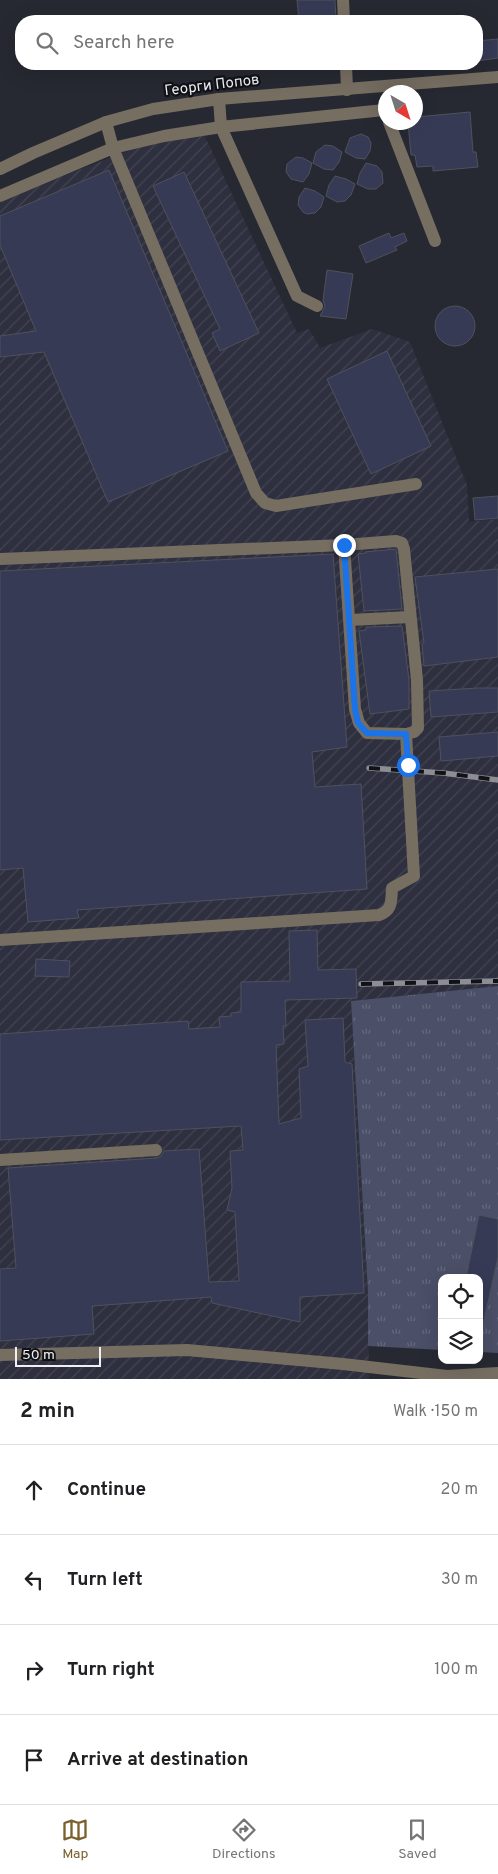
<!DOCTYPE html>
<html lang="en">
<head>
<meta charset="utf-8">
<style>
	:root { --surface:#fff; --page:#f6f6f6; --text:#202124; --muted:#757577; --line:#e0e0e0; --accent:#7b5f2d }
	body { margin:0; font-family:Overpass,sans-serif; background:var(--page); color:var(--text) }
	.controls { position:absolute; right:15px; bottom:15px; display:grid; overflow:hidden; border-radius:10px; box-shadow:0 5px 20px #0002 }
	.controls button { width:45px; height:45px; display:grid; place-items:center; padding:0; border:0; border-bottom:1px solid var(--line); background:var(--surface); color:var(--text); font:25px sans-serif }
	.compass { position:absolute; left:378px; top:85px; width:45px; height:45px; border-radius:50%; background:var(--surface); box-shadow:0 5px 20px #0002; rotate:141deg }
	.scale { position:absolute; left:15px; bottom:12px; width:86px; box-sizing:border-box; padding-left:5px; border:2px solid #eff0f6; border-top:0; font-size:14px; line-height:18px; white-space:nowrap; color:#eff0f6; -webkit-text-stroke:4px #111216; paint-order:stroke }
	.stop { position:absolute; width:15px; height:15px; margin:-11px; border:4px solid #1a73e8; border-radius:50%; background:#fff }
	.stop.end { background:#1a73e8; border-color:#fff; box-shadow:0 1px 5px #0008 }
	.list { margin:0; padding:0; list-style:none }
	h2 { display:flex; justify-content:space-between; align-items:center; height:65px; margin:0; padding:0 20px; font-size:21px }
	h2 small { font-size:16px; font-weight:400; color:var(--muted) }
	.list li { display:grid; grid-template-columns:32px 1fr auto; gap:15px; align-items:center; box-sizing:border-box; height:90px; padding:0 20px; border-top:1px solid var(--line) }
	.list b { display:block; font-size:19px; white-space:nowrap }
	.list em { font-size:16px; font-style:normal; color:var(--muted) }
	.icon { flex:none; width:28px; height:28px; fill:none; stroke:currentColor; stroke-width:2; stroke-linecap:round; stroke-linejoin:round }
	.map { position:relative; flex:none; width:498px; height:1379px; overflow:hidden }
	.search { position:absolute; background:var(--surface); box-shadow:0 5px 20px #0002; left:15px; right:15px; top:15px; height:55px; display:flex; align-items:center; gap:12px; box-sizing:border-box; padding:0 18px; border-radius:20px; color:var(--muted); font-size:19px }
	.sheet { height:425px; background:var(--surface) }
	nav { display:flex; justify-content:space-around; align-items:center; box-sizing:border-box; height:70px; border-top:1px solid var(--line); background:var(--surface); font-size:14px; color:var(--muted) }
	nav a { display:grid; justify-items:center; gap:2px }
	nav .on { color:var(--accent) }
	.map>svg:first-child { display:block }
</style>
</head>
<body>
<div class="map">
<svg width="498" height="1379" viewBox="0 0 498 1379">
	<defs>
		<pattern id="industrial-furrows" width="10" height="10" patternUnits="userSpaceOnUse" patternTransform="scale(1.25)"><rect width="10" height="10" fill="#2e303f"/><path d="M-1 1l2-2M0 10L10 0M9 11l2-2" fill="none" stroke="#424452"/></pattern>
		<pattern id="grass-tufts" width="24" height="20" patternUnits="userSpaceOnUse" patternTransform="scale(1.25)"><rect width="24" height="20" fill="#4b4f67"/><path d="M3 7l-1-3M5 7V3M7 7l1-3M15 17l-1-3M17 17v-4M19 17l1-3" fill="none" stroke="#65697d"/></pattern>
	</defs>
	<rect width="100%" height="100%" fill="#272932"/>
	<path fill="url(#industrial-furrows)" d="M199 124 297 333 309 329 320 348 372 329 410 342 467 485 469 522 498 519V986L351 1001 368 1292 369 1379H0V200Z"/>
	<path fill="url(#grass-tufts)" d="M498 986V1353L479 1352V1278H442V1350L368 1346V1292L351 1001Z"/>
	<g fill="#363a55" stroke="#4f515c">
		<path d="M297 0H335L336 21H299Z"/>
		<path d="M498 39V58L477 61V41Z"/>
		<path d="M470 112 473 152H476L478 167 433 171V166L417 167 415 155H411L408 122H416V117Z"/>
		<path d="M361 134 368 137 371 143 370 151 365 159 356 158 345 152 350 138Z"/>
		<path d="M325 145 333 146 342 152 339 162 333 170 324 169 313 163 316 152Z"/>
		<path d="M296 157 303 158 312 163 309 174 303 182 291 179 286 172 287 164Z"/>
		<path d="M366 163 377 166 382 172 383 183 376 189H368L357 184 360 173Z"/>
		<path d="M109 170 228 451 108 502 44 352 0 357V336L36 331 0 245V216Z"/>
		<path d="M184 172 259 333 220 351 212 333 220 329 153 186Z"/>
		<path d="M335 176 346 179 355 184 351 195 345 201 337 202 326 196 329 185Z"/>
		<path d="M305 188 315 191 324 197 321 207 315 213 307 214 303 212 298 205 299 197Z"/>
		<path d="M389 233 391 238 404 233 407 241 395 247 397 250 366 263 359 246Z"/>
		<path d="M327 270 353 274 346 319 320 316 325 306 323 300Z"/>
		<circle cx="455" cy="326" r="20"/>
		<path d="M387 351 431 446 371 474 327 379Z"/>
		<path d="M498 496V518L475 520 473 498Z"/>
		<path d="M396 549 402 609 364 611 358 554 366 553 365 552Z"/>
		<path d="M333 554 347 747 312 752 315 787 361 784 367 889 77 910 79 918 28 922 23 868 0 870V571Z"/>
		<path d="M498 569V657L424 666 422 643H424L415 577Z"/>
		<path d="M402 626 409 680V709L370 714 359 631 366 630V627Z"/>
		<path d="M478 688H498V712L431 717 429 691Z"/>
		<path d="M498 732V756L441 761 439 737Z"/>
		<path d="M317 930 318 970 356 969 357 998 285 1000 286 1026H283L284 1044 276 1045 279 1124 301 1118 299 1069 308 1066 305 1020 343 1018 345 1062 352 1064 364 1293 300 1297V1322L212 1303 211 1297 92 1306 94 1334 0 1341V1269L16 1268 8 1168 157 1158 161 1156 164 1151 199 1149 209 1282 239 1281 235 1212 227 1210 232 1188 230 1151 243 1150 241 1126 0 1140V1034L188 1021 189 1029 220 1027 219 1017 231 1016V1013L241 1012V982L290 981 289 931Z"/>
		<path d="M36 959 70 961 69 977 35 976Z"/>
		<path d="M479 1215 498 1219V1257L483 1325H479V1278H466Z"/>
	</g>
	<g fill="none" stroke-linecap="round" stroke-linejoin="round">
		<g stroke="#776e62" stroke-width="12">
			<path d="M343 0 344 21"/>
			<path d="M346 64 347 90"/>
			<path d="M219 99 221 127 384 110 386 113"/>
			<path d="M106 122 113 148 164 136 221 127 297 296 317 306"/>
			<path d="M389 122 435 241"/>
			<path d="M0 169 33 153 106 122 153 109 219 99 498 77"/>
			<path d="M0 196 113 148 256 493 265 503 276 506 416 484"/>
			<path d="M344 545 396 541 402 543 404 549 417 680 418 728 414 732 406 734"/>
			<path d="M0 559 344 545 355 709 359 723 367 733 406 734 414 876 392 888C391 901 393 910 379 915L0 940"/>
			<path d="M350 620 410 617"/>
			<path d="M0 1160 156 1150"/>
			<path d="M0 1355 187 1350 343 1364 447 1376 498 1373"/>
		</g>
		<g stroke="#8c8d95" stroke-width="5.5">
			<g id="rail">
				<path d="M369 768 443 773 498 780"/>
				<path d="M361 984 498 981"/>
			</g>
		</g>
		<use href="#rail" stroke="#111216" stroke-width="4" stroke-dasharray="11" stroke-linecap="butt"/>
	</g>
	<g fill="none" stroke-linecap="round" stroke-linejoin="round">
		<path stroke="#1a73e8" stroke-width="6" d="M344 545 355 709 358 723 367 733 406 734 408 765"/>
	</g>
	<g text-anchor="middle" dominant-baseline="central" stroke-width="4.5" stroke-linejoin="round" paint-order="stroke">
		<g font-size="15" fill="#eff0f6" stroke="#111216">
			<text transform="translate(212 86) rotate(-7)">Георги Попов</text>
		</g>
	</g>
</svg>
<div class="controls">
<button><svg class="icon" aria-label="locate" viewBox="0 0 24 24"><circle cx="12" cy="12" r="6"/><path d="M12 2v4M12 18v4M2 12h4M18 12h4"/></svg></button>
<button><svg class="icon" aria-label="layers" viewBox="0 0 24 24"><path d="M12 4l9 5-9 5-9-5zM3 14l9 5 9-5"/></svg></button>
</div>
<svg class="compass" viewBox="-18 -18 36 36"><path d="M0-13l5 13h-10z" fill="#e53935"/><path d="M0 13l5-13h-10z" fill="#757577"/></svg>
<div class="scale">50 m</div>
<div class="stop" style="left:408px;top:765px"></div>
<div class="stop end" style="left:344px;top:545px"></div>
<div class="search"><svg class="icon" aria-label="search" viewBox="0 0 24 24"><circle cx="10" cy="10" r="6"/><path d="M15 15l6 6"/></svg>Search here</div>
</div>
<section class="sheet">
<h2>2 min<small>Walk · 150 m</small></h2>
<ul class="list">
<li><svg class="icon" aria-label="ahead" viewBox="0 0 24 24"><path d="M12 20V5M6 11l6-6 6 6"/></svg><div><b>Continue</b></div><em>20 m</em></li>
<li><svg class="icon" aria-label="left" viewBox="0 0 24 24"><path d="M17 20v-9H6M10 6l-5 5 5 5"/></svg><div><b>Turn left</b></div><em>30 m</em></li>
<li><svg class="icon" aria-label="right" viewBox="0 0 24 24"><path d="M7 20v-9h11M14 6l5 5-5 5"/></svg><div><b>Turn right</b></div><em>100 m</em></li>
<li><svg class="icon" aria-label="arrive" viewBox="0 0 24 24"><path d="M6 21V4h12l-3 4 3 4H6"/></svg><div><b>Arrive at destination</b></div></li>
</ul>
</section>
<nav>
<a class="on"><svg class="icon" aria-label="map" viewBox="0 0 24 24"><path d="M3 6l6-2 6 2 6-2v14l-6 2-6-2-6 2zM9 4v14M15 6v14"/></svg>Map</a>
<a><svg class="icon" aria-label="directions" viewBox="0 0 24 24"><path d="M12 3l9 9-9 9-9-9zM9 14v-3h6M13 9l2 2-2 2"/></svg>Directions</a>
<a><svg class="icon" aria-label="saved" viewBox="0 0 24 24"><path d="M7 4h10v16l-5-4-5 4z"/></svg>Saved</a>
</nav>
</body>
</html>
